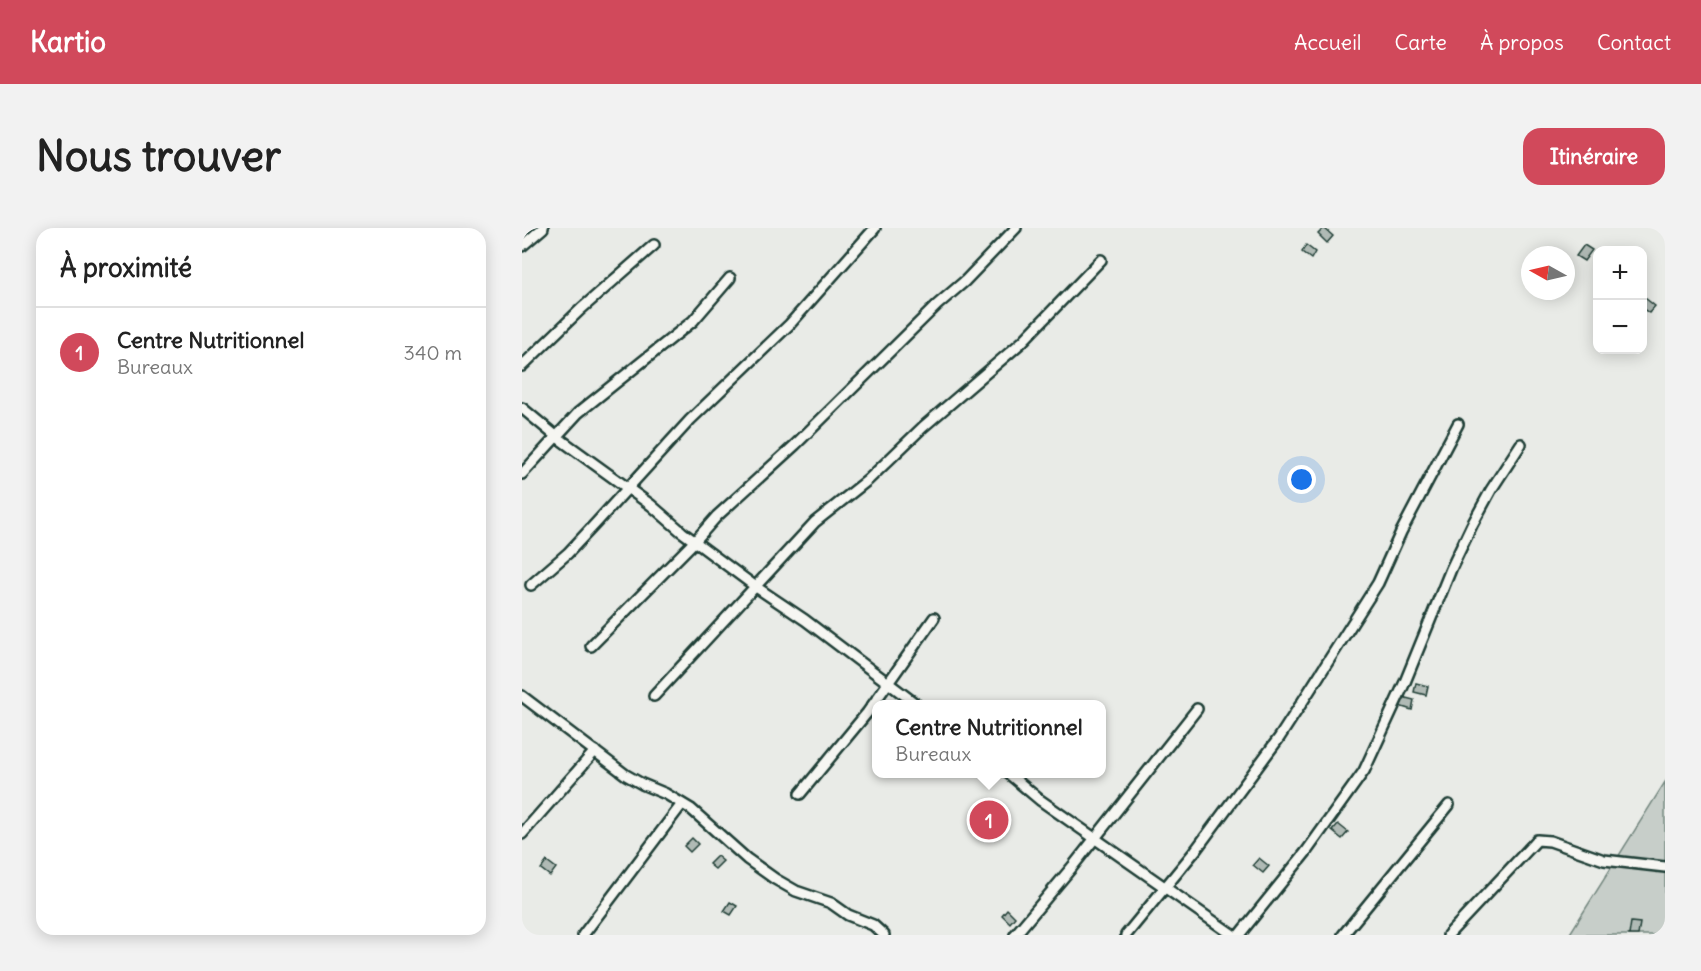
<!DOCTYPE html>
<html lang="fr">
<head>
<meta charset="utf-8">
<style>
	:root { --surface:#fff; --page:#f2f2f2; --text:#222; --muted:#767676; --line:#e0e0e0; --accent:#d1495b }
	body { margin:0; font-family:Delius,sans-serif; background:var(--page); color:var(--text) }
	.controls { position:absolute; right:18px; top:18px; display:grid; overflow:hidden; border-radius:12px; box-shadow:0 3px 15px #0003 }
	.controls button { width:54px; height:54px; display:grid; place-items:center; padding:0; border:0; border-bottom:2px solid var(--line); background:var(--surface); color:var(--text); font:30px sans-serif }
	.compass { position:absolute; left:999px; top:18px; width:54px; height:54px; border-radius:50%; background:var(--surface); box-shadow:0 3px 15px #0003; rotate:278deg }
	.you { position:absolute; left:780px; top:252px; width:21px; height:21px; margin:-15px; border:4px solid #fff; border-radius:50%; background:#1a73e8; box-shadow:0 0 0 9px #1a73e833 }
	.badge { display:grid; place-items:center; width:39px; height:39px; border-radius:50%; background:var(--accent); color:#fff; font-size:20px; font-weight:700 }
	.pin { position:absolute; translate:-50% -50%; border:3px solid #fff; box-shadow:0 2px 6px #0006 }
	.popup { position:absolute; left:350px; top:472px; width:234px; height:78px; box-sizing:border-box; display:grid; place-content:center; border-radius:12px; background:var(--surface); filter:drop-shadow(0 2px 4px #0005); font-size:20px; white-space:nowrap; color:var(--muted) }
	.popup b { font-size:22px; color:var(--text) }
	.popup::after { content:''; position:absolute; left:50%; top:100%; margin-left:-12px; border:12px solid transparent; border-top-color:var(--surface) }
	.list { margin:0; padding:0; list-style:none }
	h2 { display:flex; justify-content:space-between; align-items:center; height:78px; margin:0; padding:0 24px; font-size:26px }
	h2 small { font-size:20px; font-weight:400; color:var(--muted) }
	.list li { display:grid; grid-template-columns:39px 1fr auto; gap:18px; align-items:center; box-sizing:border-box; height:90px; padding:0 24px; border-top:2px solid var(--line) }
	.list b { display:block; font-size:22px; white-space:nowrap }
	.list p { margin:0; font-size:20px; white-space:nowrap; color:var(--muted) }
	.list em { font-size:20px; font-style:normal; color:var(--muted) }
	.map { position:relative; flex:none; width:1143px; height:707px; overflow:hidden; border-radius:18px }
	header { display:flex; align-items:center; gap:36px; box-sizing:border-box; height:84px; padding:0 30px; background:var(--accent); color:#fff }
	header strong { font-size:28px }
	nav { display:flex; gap:33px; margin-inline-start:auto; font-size:21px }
	.intro { display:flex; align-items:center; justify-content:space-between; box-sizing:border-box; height:144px; padding:0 36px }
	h1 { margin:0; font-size:42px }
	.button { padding:15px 27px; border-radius:18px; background:var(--accent); color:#fff; font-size:21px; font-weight:700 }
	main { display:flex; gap:36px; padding:0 36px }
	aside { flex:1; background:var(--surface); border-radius:18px; box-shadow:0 3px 15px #0003 }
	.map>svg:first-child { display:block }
</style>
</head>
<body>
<header>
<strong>Kartio</strong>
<nav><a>Accueil</a><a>Carte</a><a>À propos</a><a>Contact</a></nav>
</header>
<div class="intro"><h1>Nous trouver</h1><a class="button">Itinéraire</a></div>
<main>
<aside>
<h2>À proximité<small></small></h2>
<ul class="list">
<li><span class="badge">1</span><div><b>Centre Nutritionnel</b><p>Bureaux</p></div><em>340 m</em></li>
</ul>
</aside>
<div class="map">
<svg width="1143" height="707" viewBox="0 0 1143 707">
	<rect width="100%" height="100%" fill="#e9ebe7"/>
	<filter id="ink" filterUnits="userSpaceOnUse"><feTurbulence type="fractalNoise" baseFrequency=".0167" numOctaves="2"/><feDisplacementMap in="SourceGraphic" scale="12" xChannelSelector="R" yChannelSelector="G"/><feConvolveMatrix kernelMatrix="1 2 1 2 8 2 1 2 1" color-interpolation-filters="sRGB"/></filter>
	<g filter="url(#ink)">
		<path fill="#c7cec9" stroke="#73867e" stroke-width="1.5" d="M1143 554V707H1047Z"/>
		<g fill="#b0bab5" stroke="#1f3d34" stroke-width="1.5">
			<path d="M802 0 811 8 805 15 796 6Z"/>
			<path d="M784 17 793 24 789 31 780 24Z"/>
			<path d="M1062 17 1070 22 1062 33 1054 28Z"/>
			<path d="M1123 70 1133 78 1127 85 1120 80V73Z"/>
			<path d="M894 455 906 458 904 467 892 464Z"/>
			<path d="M880 469 892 472 890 482 877 478Z"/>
			<path d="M816 596 826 604 820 611 810 603Z"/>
			<path d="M170 610 176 616 168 624 162 618Z"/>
			<path d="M195 628 201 633 193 641 187 636Z"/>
			<path d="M737 630 747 638 741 645 731 637Z"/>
			<path d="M25 633 34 640 28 648 19 641Z"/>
			<path d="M208 674 215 678 209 687 202 683Z"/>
			<path d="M485 681 493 689 488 695 480 687Z"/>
			<path d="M1109 694 1118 695 1116 707H1107Z"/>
		</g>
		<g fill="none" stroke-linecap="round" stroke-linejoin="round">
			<g stroke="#1f3d34" stroke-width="14">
				<g id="minor">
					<path d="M0 18 21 0"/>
					<path d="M0 138 59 81 132 17"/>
					<path d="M0 180 35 209 129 277 160 304 234 359 283 392 394 476"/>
					<path d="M0 246 56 185 171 93 208 50"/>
					<path d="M9 357 46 325 74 295 168 192 268 96 353 0"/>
					<path d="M69 418 173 313 195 288 273 217 415 77 443 53 494 0"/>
					<path d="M0 468 104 547 120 556 144 566 169 581 225 631 253 651 274 663 309 675 326 687 351 697 362 707"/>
					<path d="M132 468 293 294 346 252 401 199 500 114 579 32"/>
					<path d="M487 546 518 572 711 707"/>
					<path d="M278 566 345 485 412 390"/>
					<path d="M0 606 73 523"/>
					<path d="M61 707 160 576"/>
					<path d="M493 707 551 638 675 481"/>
					<path d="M604 707 673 623 757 510 779 476 856 355 879 304 936 196"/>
					<path d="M717 707 784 624 842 543 883 454 929 341 950 297 969 262 999 216"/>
					<path d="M821 707 927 577"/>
					<path d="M926 707 1015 612 1028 613 1082 632 1143 639"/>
				</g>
			</g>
			<use href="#minor" stroke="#f6f6f2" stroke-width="9"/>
		</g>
	</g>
</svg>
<div class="controls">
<button>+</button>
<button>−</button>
</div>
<svg class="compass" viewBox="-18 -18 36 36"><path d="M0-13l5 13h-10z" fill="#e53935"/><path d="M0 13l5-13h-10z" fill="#767676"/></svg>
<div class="you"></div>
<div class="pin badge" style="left:467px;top:592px">1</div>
<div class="popup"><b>Centre Nutritionnel</b>Bureaux</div>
</div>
</main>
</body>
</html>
